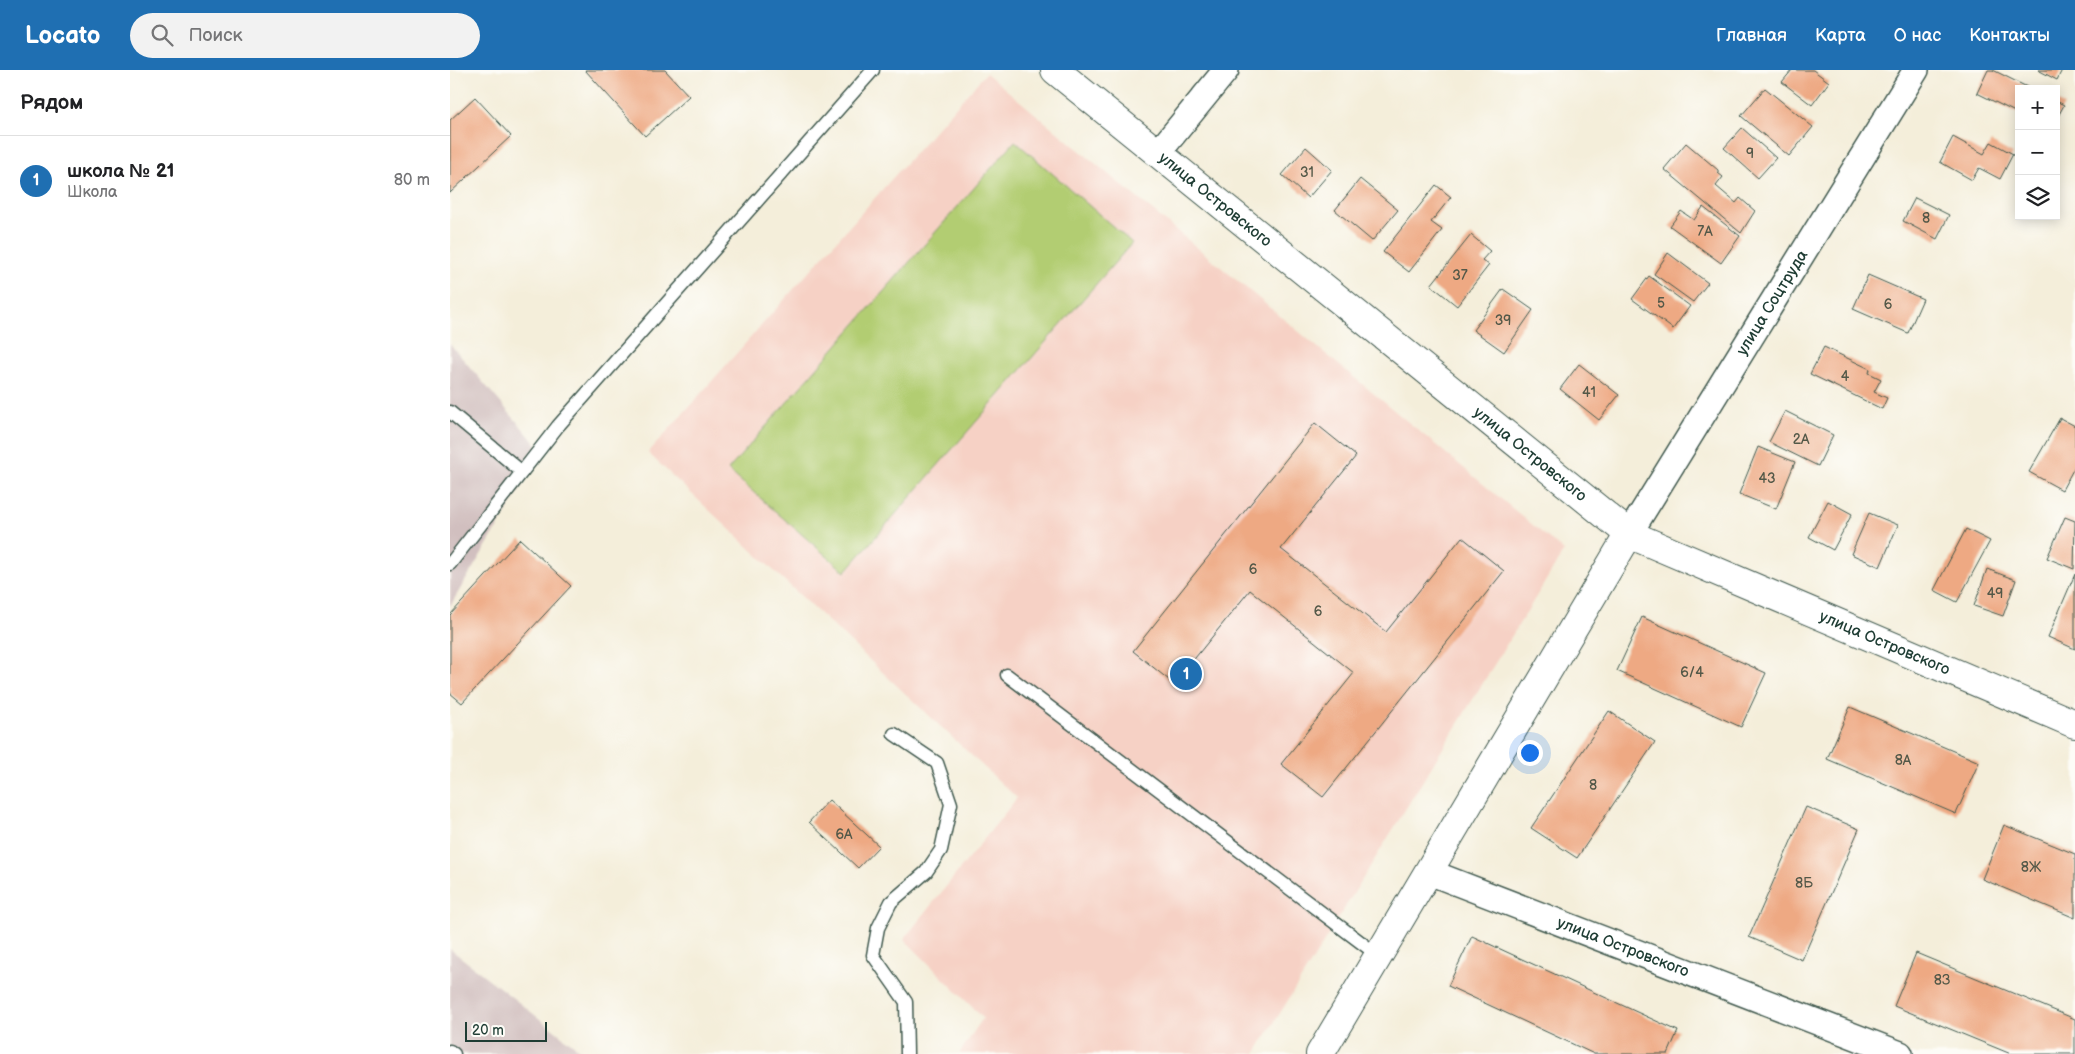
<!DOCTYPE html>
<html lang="ru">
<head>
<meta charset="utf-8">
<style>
	:root { --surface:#fff; --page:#f2f2f2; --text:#202124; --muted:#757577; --line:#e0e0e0; --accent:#1f6fb2 }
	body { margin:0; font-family:"Balsamiq Sans",sans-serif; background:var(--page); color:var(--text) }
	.controls { position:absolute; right:15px; top:15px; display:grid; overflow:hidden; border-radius:0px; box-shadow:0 2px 12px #0003 }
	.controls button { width:45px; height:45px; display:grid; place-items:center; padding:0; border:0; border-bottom:1px solid var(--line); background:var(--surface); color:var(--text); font:25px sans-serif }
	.scale { position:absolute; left:15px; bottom:12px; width:82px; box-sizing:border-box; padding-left:5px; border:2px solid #1f3d34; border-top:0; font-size:14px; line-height:18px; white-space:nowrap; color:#1f3d34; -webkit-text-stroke:4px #fdfcf7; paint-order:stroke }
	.you { position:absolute; left:1079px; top:682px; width:18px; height:18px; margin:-12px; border:4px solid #fff; border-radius:50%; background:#1a73e8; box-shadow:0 0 0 8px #1a73e833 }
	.badge { display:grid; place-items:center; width:32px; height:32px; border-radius:50%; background:var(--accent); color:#fff; font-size:16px; font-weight:700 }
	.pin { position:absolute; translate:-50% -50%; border:2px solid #fff; box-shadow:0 1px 5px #0006 }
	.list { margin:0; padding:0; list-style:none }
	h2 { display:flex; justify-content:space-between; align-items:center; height:65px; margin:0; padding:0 20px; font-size:21px }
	h2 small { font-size:16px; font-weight:400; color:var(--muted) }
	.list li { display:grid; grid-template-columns:32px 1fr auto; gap:15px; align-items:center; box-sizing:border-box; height:90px; padding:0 20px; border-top:1px solid var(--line) }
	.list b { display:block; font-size:19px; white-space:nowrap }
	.list p { margin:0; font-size:16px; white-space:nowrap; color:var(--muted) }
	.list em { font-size:16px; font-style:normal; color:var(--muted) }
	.icon { flex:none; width:28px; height:28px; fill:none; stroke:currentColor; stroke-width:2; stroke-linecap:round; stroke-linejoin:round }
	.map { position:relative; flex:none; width:1625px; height:984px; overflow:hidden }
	header { display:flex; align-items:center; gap:30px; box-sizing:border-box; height:70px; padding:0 25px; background:var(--accent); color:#fff }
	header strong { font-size:24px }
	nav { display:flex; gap:28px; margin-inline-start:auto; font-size:18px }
	.search { width:350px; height:45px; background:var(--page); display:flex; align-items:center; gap:12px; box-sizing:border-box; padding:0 18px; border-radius:28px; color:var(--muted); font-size:19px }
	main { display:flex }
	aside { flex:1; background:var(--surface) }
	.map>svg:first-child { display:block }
</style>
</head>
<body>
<header>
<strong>Locato</strong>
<div class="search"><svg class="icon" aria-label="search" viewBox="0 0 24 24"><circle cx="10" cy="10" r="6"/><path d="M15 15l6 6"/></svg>Поиск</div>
<nav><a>Главная</a><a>Карта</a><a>О нас</a><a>Контакты</a></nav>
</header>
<main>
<aside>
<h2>Рядом<small></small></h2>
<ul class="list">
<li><span class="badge">1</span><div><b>школа № 21</b><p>Школа</p></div><em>80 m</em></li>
</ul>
</aside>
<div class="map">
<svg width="1625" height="984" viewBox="0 0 1625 984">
	<rect width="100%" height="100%" fill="#fdfcf7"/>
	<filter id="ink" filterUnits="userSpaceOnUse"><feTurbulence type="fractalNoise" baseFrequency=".02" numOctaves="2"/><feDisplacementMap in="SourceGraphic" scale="10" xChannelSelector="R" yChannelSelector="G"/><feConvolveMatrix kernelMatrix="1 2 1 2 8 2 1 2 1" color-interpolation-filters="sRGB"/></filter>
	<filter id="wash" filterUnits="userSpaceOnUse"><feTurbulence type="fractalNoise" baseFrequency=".0096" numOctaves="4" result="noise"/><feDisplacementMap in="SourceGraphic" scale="20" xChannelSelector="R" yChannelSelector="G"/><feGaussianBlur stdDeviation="1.12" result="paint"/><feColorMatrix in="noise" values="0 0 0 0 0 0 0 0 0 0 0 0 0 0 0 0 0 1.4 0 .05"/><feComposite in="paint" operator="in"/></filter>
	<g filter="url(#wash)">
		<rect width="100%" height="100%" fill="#f4eeda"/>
		<path fill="#f6d1c5" d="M536 3 1114 481 805 984H509L533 948 454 869 567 728 198 383Z"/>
		<g fill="#d1bfbf">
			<path d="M0 274 93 382 0 536Z"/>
			<path d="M0 879 135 984H0Z"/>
		</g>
		<path fill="#b2cd72" stroke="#688553" d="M565 71 682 173 395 502 278 400Z"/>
		<g id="blocks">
			<g fill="#eea983">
				<path d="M135 0H215L239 26 195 66Z"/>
				<path d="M1342 0H1363L1379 12 1362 35 1332 12Z"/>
				<path d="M1538 0H1543L1581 19H1569V44L1527 23Z"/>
				<path d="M1588 0H1612L1607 10Z"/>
				<path d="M1315 18 1363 57 1339 86 1291 46Z"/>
				<path d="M25 27 61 66 0 123V50Z"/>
				<path d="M1606 31 1614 35 1606 50Z"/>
				<path d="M1292 58 1326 88 1308 108 1274 78Z"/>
				<path d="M1503 67 1534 84 1541 72 1563 84 1550 109 1529 98 1522 110 1490 92Z"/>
				<path d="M1236 73 1268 100V103L1273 107 1266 116 1286 133 1290 128 1305 141 1291 163 1214 99Z"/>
				<path d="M856 77 882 100 858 128 832 105Z"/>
				<path d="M910 109 948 140 922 171 885 140Z"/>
				<path d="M986 115 1001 127 981 152 992 160 959 202 933 182Z"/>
				<path d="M1465 128 1499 145 1487 169 1453 151Z"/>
				<path d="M1253 137 1290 166 1271 193 1220 156 1231 141 1244 150Z"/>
				<path d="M1021 165 1040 181 1032 190 1039 195 1007 236 981 215Z"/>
				<path d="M1218 183 1258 213 1243 232 1204 204Z"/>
				<path d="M1418 205 1473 229 1458 263 1403 239Z"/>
				<path d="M1199 206 1240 236 1223 259 1182 229Z"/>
				<path d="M1053 219 1083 240 1054 282 1023 260Z"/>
				<path d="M1374 277 1420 299 1419 303 1431 309 1424 322 1437 328 1432 339 1360 304Z"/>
				<path d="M1129 294 1169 325 1149 350 1110 319Z"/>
				<path d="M1335 341 1383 365 1368 396 1319 372Z"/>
				<path d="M1610 348 1625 356V396L1612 420 1579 402Z"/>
				<path d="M865 353 906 386 831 479 936 562 1012 467 1054 501 873 727 831 694 904 603 800 520 724 614 683 581Z"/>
				<path d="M1308 377 1345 392 1326 439 1289 424Z"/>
				<path d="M1378 431 1402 444 1383 480 1359 467Z"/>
				<path d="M1419 443 1448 455 1430 497 1401 484Z"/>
				<path d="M1615 447 1625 451 1624 499 1597 488Z"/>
				<path d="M1516 459 1540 471 1507 532 1484 520Z"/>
				<path d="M70 469 121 516 12 633 0 623V545Z"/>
				<path d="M1537 499 1566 510 1553 546 1524 536Z"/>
				<path d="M1625 504V579L1598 567Z"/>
				<path d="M1192 547 1316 603 1291 657 1167 601Z"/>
				<path d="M1400 637 1529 692 1506 744 1377 689Z"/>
				<path d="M1159 641 1205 672 1127 788 1081 758Z"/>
				<path d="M379 730 429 776 408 798 359 752Z"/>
				<path d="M1356 737 1409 759 1352 890 1299 867Z"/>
				<path d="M1554 755 1625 784V848L1532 809Z"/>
				<path d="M1022 866 1228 961 1218 984H1144L998 916Z"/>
				<path d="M1466 883 1625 949V984H1561L1444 936Z"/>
			</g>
		</g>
	</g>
	<g filter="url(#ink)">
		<use href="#blocks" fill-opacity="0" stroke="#3f584d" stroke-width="1"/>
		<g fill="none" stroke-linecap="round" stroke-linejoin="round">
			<g stroke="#3f584d" stroke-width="15">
				<g id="service">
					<path d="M0 342 72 402"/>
					<path d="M0 494 108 356 423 0"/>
					<path d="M557 605 929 886"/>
					<path d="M444 664 487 693 501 734 491 780 476 802 441 832 428 858 423 885 456 932 457 984"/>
					<path d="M0 981 4 984"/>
				</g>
			</g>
			<g stroke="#3f584d" stroke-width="28">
				<g id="minor">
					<path d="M708 83 776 0"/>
					<path id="s1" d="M1179 464 1466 0"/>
					<path id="s2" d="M979 802 1450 984"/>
				</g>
			</g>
			<g stroke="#3f584d" stroke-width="30">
				<path id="tertiary" d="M870 984 1179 464"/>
			</g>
			<g stroke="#3f584d" stroke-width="30">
				<g id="primary">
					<path id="s3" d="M605 0 1179 464 1625 654"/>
				</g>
			</g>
			<use href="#service" stroke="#fff" stroke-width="12"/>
			<use href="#minor" stroke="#fff" stroke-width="25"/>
			<use href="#tertiary" stroke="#fff" stroke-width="28"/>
			<use href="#primary" stroke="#fff" stroke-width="28"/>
		</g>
	</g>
	<g text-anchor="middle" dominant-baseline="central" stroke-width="5" stroke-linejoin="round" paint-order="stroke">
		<g font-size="14" fill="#535848">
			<text x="1300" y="83">9</text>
			<text x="857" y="102">31</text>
			<text x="1476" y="148">8</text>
			<text x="1255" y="161">7А</text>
			<text x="1010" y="205">37</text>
			<text x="1211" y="233">5</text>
			<text x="1438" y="234">6</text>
			<text x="1053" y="250">39</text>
			<text x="1395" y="306">4</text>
			<text x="1139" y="322">41</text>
			<text x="1351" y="369">2А</text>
			<text x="1317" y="408">43</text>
			<text x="803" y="499">6</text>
			<text x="1545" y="523">49</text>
			<text x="868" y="541">6</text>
			<text x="1242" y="602">6/4</text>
			<text x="1453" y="690">8А</text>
			<text x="1143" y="715">8</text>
			<text x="394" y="764">6А</text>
			<text x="1581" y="797">8Ж</text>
			<text x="1354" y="813">8Б</text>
			<text x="1492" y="910">8З</text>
		</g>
		<g font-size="16" fill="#1f3d34" stroke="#fdfcf7">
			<text stroke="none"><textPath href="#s3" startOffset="206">улица Островского</textPath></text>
			<text stroke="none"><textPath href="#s1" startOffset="272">улица Соцтруда</textPath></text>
			<text stroke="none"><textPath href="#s3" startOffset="611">улица Островского</textPath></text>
			<text stroke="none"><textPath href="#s3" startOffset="1016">улица Островского</textPath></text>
			<text stroke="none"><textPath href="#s2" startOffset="208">улица Островского</textPath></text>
		</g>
	</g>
</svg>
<div class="controls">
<button>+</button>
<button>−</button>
<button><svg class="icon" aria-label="layers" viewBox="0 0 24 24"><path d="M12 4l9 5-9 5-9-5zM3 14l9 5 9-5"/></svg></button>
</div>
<div class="scale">20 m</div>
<div class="you"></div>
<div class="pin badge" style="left:736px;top:604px">1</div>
</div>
</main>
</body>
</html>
